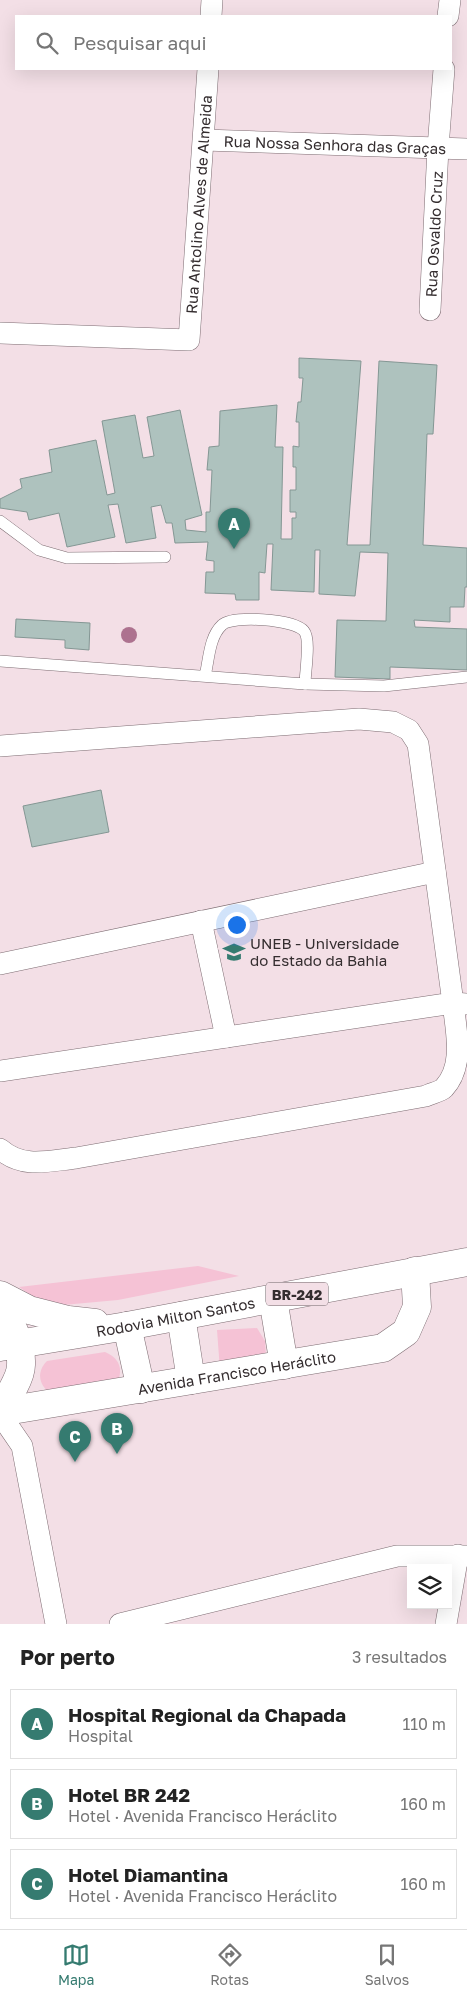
<!DOCTYPE html>
<html lang="pt">
<head>
<meta charset="utf-8">
<style>
	:root { --surface:#fff; --page:#f2f2f2; --text:#222; --muted:#767676; --line:#e0e0e0; --accent:#357b70 }
	body { margin:0; font-family:"Golos Text",sans-serif; background:var(--page); color:var(--text) }
	.controls { position:absolute; right:15px; bottom:15px; display:grid; overflow:hidden; border-radius:0px; box-shadow:0 5px 20px #0002 }
	.controls button { width:45px; height:45px; display:grid; place-items:center; padding:0; border:0; border-bottom:1px solid var(--line); background:var(--surface); color:var(--text); font:25px sans-serif }
	.you { position:absolute; left:236px; top:924px; width:18px; height:18px; margin:-12px; border:4px solid #fff; border-radius:50%; background:#1a73e8; box-shadow:0 0 0 8px #1a73e833 }
	.badge { display:grid; place-items:center; width:32px; height:32px; border-radius:50%; background:var(--accent); color:#fff; font-size:16px; font-weight:700 }
	.pin { position:absolute; translate:-50% -41px; filter:drop-shadow(0 1px 2px #0008) }
	.pin::after { content:''; position:absolute; top:26px; width:18px; height:15px; background:inherit; clip-path:polygon(0 0,100% 0,50% 100%) }
	.list { margin:0; padding:0; list-style:none }
	h2 { display:flex; justify-content:space-between; align-items:center; height:65px; margin:0; padding:0 20px; font-size:21px }
	h2 small { font-size:16px; font-weight:400; color:var(--muted) }
	.list li { display:grid; grid-template-columns:32px 1fr auto; gap:15px; align-items:center; box-sizing:border-box; height:70px; margin:0 10px 10px; padding:0 10px; border:1px solid var(--line); border-radius:0px }
	.list b { display:block; font-size:19px; white-space:nowrap }
	.list p { margin:0; font-size:16px; white-space:nowrap; color:var(--muted) }
	.list em { font-size:16px; font-style:normal; color:var(--muted) }
	.icon { flex:none; width:28px; height:28px; fill:none; stroke:currentColor; stroke-width:2; stroke-linecap:round; stroke-linejoin:round }
	.map { position:relative; flex:none; width:467px; height:1624px; overflow:hidden }
	.search { position:absolute; background:var(--surface); box-shadow:0 5px 20px #0002; left:15px; right:15px; top:15px; height:55px; display:flex; align-items:center; gap:12px; box-sizing:border-box; padding:0 18px; border-radius:0px; color:var(--muted); font-size:19px }
	.sheet { height:305px; background:var(--surface) }
	nav { display:flex; justify-content:space-around; align-items:center; box-sizing:border-box; height:70px; border-top:1px solid var(--line); background:var(--surface); font-size:14px; color:var(--muted) }
	nav a { display:grid; justify-items:center; gap:2px }
	nav .on { color:var(--accent) }
	.map>svg:first-child { display:block }
</style>
</head>
<body>
<div class="map">
<svg width="467" height="1624" viewBox="0 0 467 1624">
	<rect width="100%" height="100%" fill="#f3dfe6"/>
	<g fill="#f5c2d5">
		<path d="M198 1266 239 1276 118 1300 63 1305 35 1298 19 1287Z"/>
		<path d="M257 1328 265 1341 266 1357 220 1370 217 1330Z"/>
		<path d="M105 1352C119 1358 123 1368 118 1381L50 1393C39 1385 36 1372 47 1361Z"/>
	</g>
	<g fill="#aec2be" stroke="#849794">
		<path d="M299 358 361 361 347 545H370L379 361 437 365 433 434H427L423 545 467 548V587H465L464 607H450V622L414 620 415 627 467 629V670L390 667V679L335 677 337 620 386 621 388 553 360 552 355 596 319 594 320 550H315L314 592 271 590 273 544H267L265 573 259 572V600H236L235 594 205 593 206 572H214V561L206 560 208 542 175 543 172 523H166L161 505 151 507 156 538 126 543 118 504 108 505 115 537 67 547 59 513 29 520 27 512 0 508V499L22 488 20 479 52 472 49 450 96 440 107 495 115 493 102 421 135 415 143 458 154 456 147 417 180 410 202 515 185 520 186 530 206 532V512H210L212 470H207L209 447 219 446 220 411 277 405 275 447H283L281 539H292V518H296V512H290V490H296V467H293V446L299 447V422H296L298 402H301L303 378H299Z"/>
		<path d="M16 619 90 623 89 650 65 648V640L15 637Z"/>
		<path d="M101 790 109 832 32 847 23 806Z"/>
	</g>
	<g fill="none" stroke-linecap="round" stroke-linejoin="round">
		<g stroke="#7d6c72" stroke-width="12">
			<g id="service">
				<path d="M0 521 39 550 67 558 165 557"/>
				<path d="M0 661 305 684C305 673 311 639 304 631 294 619 232 615 222 625 209 637 209 660 205 676"/>
				<path d="M305 684 384 686 467 677"/>
			</g>
		</g>
		<g stroke="#7d6c72" stroke-width="22">
			<g id="minor">
				<path d="M211 16 212 0"/>
				<path d="M448 16 450 0"/>
				<path id="s1" d="M204 140 467 149"/>
				<path id="s2" d="M430 310 438 148 444 69"/>
				<path id="s3" d="M0 333 189 340 208 69"/>
				<path d="M0 746 359 719 393 722 409 730 418 744 453 1003 0 1071"/>
				<path d="M201 921 226 1037"/>
				<path d="M0 964 435 872"/>
				<path d="M0 1149C23 1169 48 1161 76 1158L426 1096C431 1093 440 1092 444 1088 465 1065 456 1031 453 1003L466 1004"/>
				<path d="M0 1414 22 1446 56 1624"/>
				<path d="M120 1624 397 1556H467"/>
				<path d="M446 1624 458 1555"/>
			</g>
		</g>
		<g stroke="#7d6c72" stroke-width="29">
			<g id="secondary">
				<path d="M273 1299 284 1365"/>
				<path d="M0 1308C12 1322 22 1345 21 1365 21 1378 7 1399 0 1410"/>
				<path d="M181 1316 191 1380"/>
				<path d="M127 1326 141 1389"/>
				<path id="s4" d="M0 1412 383 1348 406 1332 417 1307 415 1271"/>
			</g>
		</g>
		<g stroke="#7d6c72" stroke-width="29">
			<g id="trunk">
				<path d="M0 1295 29 1310 68 1320 95 1323"/>
				<path id="s5" d="M0 1347 127 1326 467 1262"/>
			</g>
		</g>
		<use href="#service" stroke="#fff" stroke-width="11"/>
		<use href="#minor" stroke="#fff" stroke-width="21"/>
		<use href="#secondary" stroke="#fff" stroke-width="28"/>
		<use href="#trunk" stroke="#fff" stroke-width="28"/>
	</g>
	<circle fill="#ad728f" cx="129" cy="635" r="8"/>
	<defs>
		<g id="university-bare" transform="scale(1.725)"><path d="M0-5L7-2L0 1L-7-2ZM-4 1L0 2.5L4 1V4Q0 6-4 4Z" fill="#357b70" stroke="#f3dfe6" stroke-width="2.5" paint-order="stroke"/></g>
	</defs>
	<g fill-rule="evenodd">
		<use href="#university-bare" x="234" y="952"/>
	</g>
	<g text-anchor="middle" dominant-baseline="central" stroke-width="4.5" stroke-linejoin="round" paint-order="stroke">
		<rect fill="#f3dfe6" stroke="#6d6266" stroke-width="1" x="266" y="1282.5" width="62" height="23" rx="4"/>
		<g font-size="14" font-weight="bold" fill="#342d2f">
			<text x="297" y="1294">BR-242</text>
		</g>
		<g font-size="15" fill="#342d2f" stroke="#f3dfe6">
			<text stroke="none"><textPath href="#s1" startOffset="131">Rua Nossa Senhora das Graças</textPath></text>
			<text stroke="none"><textPath href="#s3" startOffset="325">Rua Antolino Alves de Almeida</textPath></text>
			<text stroke="none"><textPath href="#s2" startOffset="76">Rua Osvaldo Cruz</textPath></text>
			<text stroke="none"><textPath href="#s5" startOffset="178">Rodovia Milton Santos</textPath></text>
			<text stroke="none"><textPath href="#s4" startOffset="240">Avenida Francisco Heráclito</textPath></text>
		</g>
		<g font-size="15" fill="#342d2f" stroke="#f3dfe6" text-anchor="start">
			<text x="250" y="943">UNEB - Universidade<tspan x="250" dy="17">do Estado da Bahia</tspan></text>
		</g>
	</g>
</svg>
<div class="controls">
<button><svg class="icon" aria-label="layers" viewBox="0 0 24 24"><path d="M12 4l9 5-9 5-9-5zM3 14l9 5 9-5"/></svg></button>
</div>
<div class="you"></div>
<div class="pin badge" style="left:234px;top:549px">A</div>
<div class="pin badge" style="left:117px;top:1454px">B</div>
<div class="pin badge" style="left:75px;top:1462px">C</div>
<div class="search"><svg class="icon" aria-label="search" viewBox="0 0 24 24"><circle cx="10" cy="10" r="6"/><path d="M15 15l6 6"/></svg>Pesquisar aqui</div>
</div>
<section class="sheet">
<h2>Por perto<small>3 resultados</small></h2>
<ul class="list">
<li><span class="badge">A</span><div><b>Hospital Regional da Chapada</b><p>Hospital</p></div><em>110 m</em></li>
<li><span class="badge">B</span><div><b>Hotel BR 242</b><p>Hotel · Avenida Francisco Heráclito</p></div><em>160 m</em></li>
<li><span class="badge">C</span><div><b>Hotel Diamantina</b><p>Hotel · Avenida Francisco Heráclito</p></div><em>160 m</em></li>
</ul>
</section>
<nav>
<a class="on"><svg class="icon" aria-label="map" viewBox="0 0 24 24"><path d="M3 6l6-2 6 2 6-2v14l-6 2-6-2-6 2zM9 4v14M15 6v14"/></svg>Mapa</a>
<a><svg class="icon" aria-label="directions" viewBox="0 0 24 24"><path d="M12 3l9 9-9 9-9-9zM9 14v-3h6M13 9l2 2-2 2"/></svg>Rotas</a>
<a><svg class="icon" aria-label="saved" viewBox="0 0 24 24"><path d="M7 4h10v16l-5-4-5 4z"/></svg>Salvos</a>
</nav>
</body>
</html>
